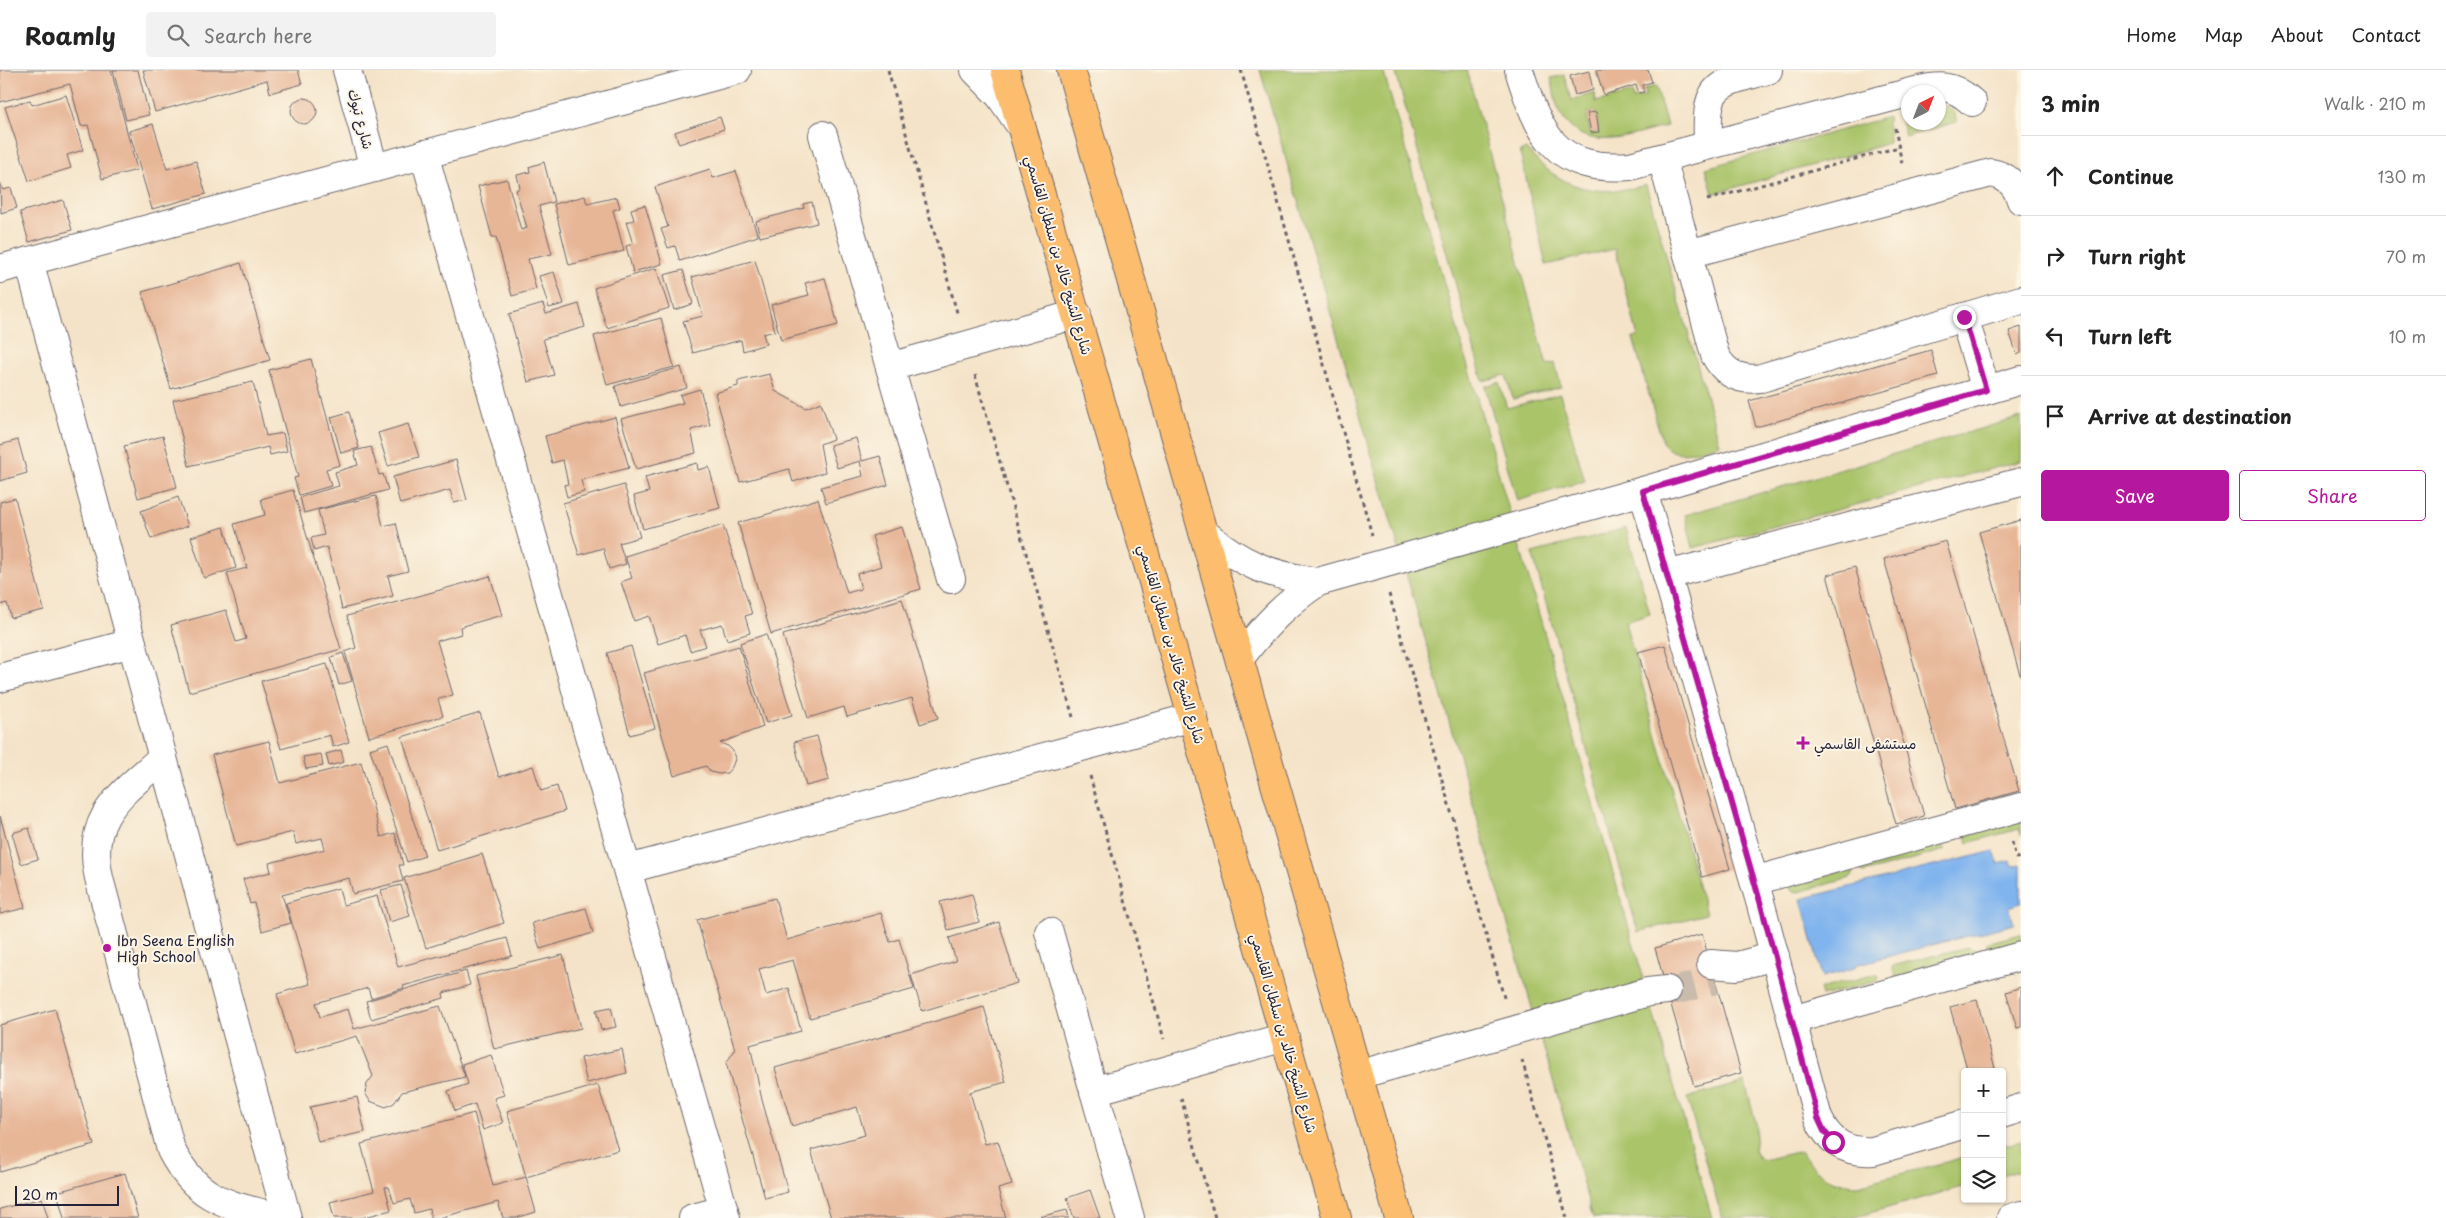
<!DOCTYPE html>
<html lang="en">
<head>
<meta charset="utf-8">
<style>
	:root { --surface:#fff; --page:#f2f2f2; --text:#222; --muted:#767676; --line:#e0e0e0; --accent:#b5179e }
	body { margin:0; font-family:"Playpen Sans","Playpen Sans Arabic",sans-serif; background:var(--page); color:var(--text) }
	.controls { position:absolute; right:15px; bottom:15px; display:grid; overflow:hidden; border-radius:5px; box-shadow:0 1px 4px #0004 }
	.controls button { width:45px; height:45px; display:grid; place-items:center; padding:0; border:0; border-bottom:1px solid var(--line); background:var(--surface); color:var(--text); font:25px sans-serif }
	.compass { position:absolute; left:1901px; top:15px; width:45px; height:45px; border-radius:50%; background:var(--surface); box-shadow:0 1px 4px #0004; rotate:42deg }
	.scale { position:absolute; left:15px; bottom:12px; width:104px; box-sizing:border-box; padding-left:5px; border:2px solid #22223b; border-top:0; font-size:14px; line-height:18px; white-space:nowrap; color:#22223b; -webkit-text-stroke:4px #fcf5e5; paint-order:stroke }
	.stop { position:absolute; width:15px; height:15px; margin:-11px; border:4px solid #b5179e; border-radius:50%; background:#fff }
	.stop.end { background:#b5179e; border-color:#fff; box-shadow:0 1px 5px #0008 }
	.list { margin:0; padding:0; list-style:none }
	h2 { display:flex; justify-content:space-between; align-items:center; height:65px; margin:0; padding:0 20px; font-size:21px }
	h2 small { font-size:16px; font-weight:400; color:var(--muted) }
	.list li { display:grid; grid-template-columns:32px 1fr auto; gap:15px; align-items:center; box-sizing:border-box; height:80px; padding:0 20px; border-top:1px solid var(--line) }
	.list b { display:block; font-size:19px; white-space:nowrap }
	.list em { font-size:16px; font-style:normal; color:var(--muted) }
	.actions { display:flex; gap:10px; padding:15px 20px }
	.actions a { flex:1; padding:11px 0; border:1px solid var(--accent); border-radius:5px; text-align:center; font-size:18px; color:var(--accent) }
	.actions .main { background:var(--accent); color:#fff }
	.icon { flex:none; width:28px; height:28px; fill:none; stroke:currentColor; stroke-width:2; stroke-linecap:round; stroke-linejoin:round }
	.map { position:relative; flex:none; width:2021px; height:1148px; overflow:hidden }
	header { display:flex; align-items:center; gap:30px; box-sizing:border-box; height:70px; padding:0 25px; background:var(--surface); border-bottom:1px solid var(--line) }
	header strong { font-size:24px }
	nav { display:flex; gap:28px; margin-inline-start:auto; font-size:18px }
	.search { width:350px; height:45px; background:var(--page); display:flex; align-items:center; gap:12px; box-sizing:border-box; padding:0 18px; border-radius:5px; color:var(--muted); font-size:19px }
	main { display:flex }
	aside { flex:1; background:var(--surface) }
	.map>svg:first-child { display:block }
</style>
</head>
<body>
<header>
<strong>Roamly</strong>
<div class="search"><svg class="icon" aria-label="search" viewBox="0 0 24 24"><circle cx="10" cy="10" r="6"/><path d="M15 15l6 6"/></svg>Search here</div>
<nav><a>Home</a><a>Map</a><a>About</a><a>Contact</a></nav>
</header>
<main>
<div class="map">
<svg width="2021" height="1148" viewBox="0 0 2021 1148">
	<rect width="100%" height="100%" fill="#fcf5e5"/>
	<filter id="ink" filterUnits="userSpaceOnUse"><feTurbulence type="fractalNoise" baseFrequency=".02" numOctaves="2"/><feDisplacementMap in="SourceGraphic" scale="10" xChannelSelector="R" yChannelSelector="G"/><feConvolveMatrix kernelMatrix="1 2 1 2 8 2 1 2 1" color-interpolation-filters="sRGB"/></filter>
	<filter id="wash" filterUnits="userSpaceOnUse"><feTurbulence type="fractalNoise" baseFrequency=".0096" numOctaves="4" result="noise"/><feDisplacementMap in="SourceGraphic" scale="20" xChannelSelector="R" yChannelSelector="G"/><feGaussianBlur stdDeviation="1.12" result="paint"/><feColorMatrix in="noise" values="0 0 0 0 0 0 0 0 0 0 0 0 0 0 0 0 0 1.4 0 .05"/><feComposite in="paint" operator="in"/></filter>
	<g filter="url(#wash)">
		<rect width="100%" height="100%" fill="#f4e3c8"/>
		<g fill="#aac46a" stroke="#667352" fill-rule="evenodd">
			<path d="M1260 0H1383L1712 1148H1593Z"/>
			<path d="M1395 0H1467L1547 295 1555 293 1561 317 1513 329 1506 305 1483 311Z"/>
			<path d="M1564 5 1571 30 1595 23 1596 32 1632 23 1633 29 1645 26 1644 19 1656 16 1667 56C1632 65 1585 86 1561 45 1555 34 1554 20 1551 8ZM1596 42 1599 62 1590 63 1587 43Z"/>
			<path d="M1939 35C1950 35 1955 41 1957 52L1905 67 1900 45 1908 43V52H1938Z"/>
			<path d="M1888 47 1889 73 1713 124 1706 98Z"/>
			<path d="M1526 79C1561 119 1595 128 1646 115L1720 374C1701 379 1677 391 1663 374L1633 268 1638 267 1615 179 1546 195 1520 82Z"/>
			<path d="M1499 312 1507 338 1560 324 1585 411 1517 431 1485 316Z"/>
			<path d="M2021 347V391L1693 478 1685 445Z"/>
			<path d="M1626 458 1650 544 1625 552 1706 844 1638 862 1532 483Z"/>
			<path d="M2021 749V765L2019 759 1968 773 1966 765Z"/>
			<path d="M1944 771 1945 780 1864 803 1861 801 1862 795Z"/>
			<path d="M1848 799 1854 803 1851 808 1794 823 1790 819 1793 814Z"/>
			<path d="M2021 864V873L1988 882 1986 873Z"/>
			<path d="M1968 877 1975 880 1974 887 1896 908 1892 896Z"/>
			<path d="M1876 904 1880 907 1877 911 1822 926 1820 919Z"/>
			<path d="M1745 1012 1757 1057 1754 1081 1759 1088 1763 1090 1801 1081C1814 1103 1832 1114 1858 1115L1965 1087V1116L1852 1148H1722L1687 1028Z"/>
			<path d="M2021 1071V1100L2002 1106V1076Z"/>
		</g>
		<path fill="#80b4ee" stroke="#516b94" d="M1994 781 1998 794 2011 791 2013 796 2021 794V833L2009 837 2014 854 1855 895V898L1822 907 1801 829Z"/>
		<g id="blocks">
			<g fill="#e7b697">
				<path d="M0 0H111L137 100 102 109 88 55 81 56 70 14 0 32Z"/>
				<path d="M113 0H138L149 45 126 50Z"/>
				<path d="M143 0H298L302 14 270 23 267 10 155 42Z"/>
				<path d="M1596 0H1648L1652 12 1642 15 1644 22 1639 23 1636 15 1604 25Z"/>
				<path d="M1589 1 1593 20 1575 25 1570 6Z"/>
				<path d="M66 25 83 80 67 85 71 98 29 111 5 37 30 30 32 35Z"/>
				<circle cx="304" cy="41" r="13"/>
				<path d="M1596 42 1599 62 1591 63 1587 43Z"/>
				<path d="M720 47 724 59 679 74 675 62Z"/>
				<path d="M153 54 167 99 196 91 206 124 152 139 129 61Z"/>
				<path d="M544 92 554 132 539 136 552 184 528 189 536 219 512 226 496 167H492L478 116 507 109 521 160 527 158 516 120 520 118 517 105 530 102 529 97Z"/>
				<path d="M710 99 713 108 736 101 758 166 680 191 675 176 668 178 661 159 668 157 655 117Z"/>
				<path d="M0 112 3 120 11 118 17 138 1 143Z"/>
				<path d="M585 126 587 134 617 127 620 138 613 140 624 181 569 195 554 134Z"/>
				<path d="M63 130 72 160 29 172 20 142Z"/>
				<path d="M812 132 817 153 760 167 756 151 804 138 803 134Z"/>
				<path d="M645 135 662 194 633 202 626 176 633 174 626 152 634 150 631 139Z"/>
				<path d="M755 190 775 261 763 264 766 274 743 281 741 270 693 283 683 251 703 246 692 207Z"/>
				<path d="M241 193 270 290 171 319 142 222Z"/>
				<path d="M656 198 669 238 607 258 594 218Z"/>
				<path d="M683 200 693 234 674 240 664 205Z"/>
				<path d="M554 202 564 234 549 238 539 206Z"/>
				<path d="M825 208 838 255 781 270 771 235 809 225 805 213Z"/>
				<path d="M543 234 546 244 579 234 585 257 543 269 554 305 528 312 509 244Z"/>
				<path d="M661 248 674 297 607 315 594 266Z"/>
				<path d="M2021 257V283L2017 285 2009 261Z"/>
				<path d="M1931 280 1938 306 1756 357 1749 331Z"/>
				<path d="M311 289 340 395 326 399 331 416 299 425 294 408 298 407 269 300Z"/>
				<path d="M681 297 687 318 621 337 615 316Z"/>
				<path d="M770 304 775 321 806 338 821 332 833 369 820 374 825 402 793 412 789 399 740 412 715 323 738 316V311Z"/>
				<path d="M253 312 266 366 283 363 287 381 270 385 268 377 189 396 173 330Z"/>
				<path d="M700 319 710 355 691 360 696 383 636 399 621 349 683 333 680 325Z"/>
				<path d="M349 342 359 378 341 383 331 347Z"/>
				<path d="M615 347 629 398 581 410 584 422 567 427 564 415 568 414 563 390 552 393 545 366Z"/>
				<path d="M408 354 419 387 388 396 378 363Z"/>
				<path d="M163 366 177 417 138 428 124 376Z"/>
				<path d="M856 368 862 391 880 386 888 415 826 433 821 417 863 406 860 391 837 398 830 375Z"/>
				<path d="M18 370 27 403 0 411V375Z"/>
				<path d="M371 377 379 405 383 404 388 420 304 443 300 427 339 416 335 402 358 395 354 381Z"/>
				<path d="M456 390 467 430 454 433 450 420 400 434 393 407Z"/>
				<path d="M697 393 698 400 709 397 720 438 643 459 634 426 649 422 645 407Z"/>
				<path d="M624 415 640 467 619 473 626 494 609 499 603 478 579 485 563 433Z"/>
				<path d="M293 420 341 579 189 622 171 555 226 540 236 572 246 569 227 503 247 498 234 454 265 445 261 429Z"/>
				<path d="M376 426 383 456 396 453 408 501 388 506 393 526 342 539 327 477 314 481 311 468 324 465 318 440Z"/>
				<path d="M178 427 188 456 151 469 141 441Z"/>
				<path d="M15 428 44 540 11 548 7 533 0 535V432Z"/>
				<path d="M818 429 847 523 861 519 857 504 881 496 872 466 902 457 921 519 771 564 738 453Z"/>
				<path d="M2021 450V605H2020L1979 462Z"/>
				<path d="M723 455 752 544 745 546 750 563 727 570 722 554 700 560 706 576 690 581 685 565 658 574 649 546 634 551 621 512 632 508 625 486Z"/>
				<path d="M224 457 236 498 204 508 191 467Z"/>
				<path d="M1946 471 2019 721 1955 739 1884 489Z"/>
				<path d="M1855 497 1924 746 1896 754 1827 505Z"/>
				<path d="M490 506 502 545 460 557 461 564 437 571 453 625 438 629 443 646 369 667 345 582 356 578 347 546Z"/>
				<path d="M902 529 938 648 920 654 912 628 847 647 844 637 808 648 783 565Z"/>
				<path d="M766 564 792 645 766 653 740 573Z"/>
				<path d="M1665 575 1730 799 1702 807 1638 582Z"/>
				<path d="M631 576 655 658 630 665 607 583Z"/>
				<path d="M739 576 763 657 720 673 728 676 733 681 735 689 732 697 727 703 719 704 711 702 706 696 674 706 644 603Z"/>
				<path d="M343 583 352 611 339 615 331 587Z"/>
				<path d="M327 594 349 672 333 677 330 665 281 679 261 611Z"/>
				<path d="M480 643 499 707 533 696 541 721 557 716 565 741 437 780 402 667Z"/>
				<path d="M817 666 829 710 806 716 794 672Z"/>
				<path d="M269 671 280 713 361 692 381 767 395 763 403 795H399L403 811 353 824 349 808 282 825 291 853 262 861 254 833 250 834 243 809 271 802 269 793 325 779 322 768 296 774 293 762 236 776 212 685Z"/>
				<path d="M388 673 425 786 407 792 370 679Z"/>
				<path d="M341 680 344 692 329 696 326 684Z"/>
				<path d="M321 684 323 696 306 699 303 687Z"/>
				<path d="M0 746 25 838 0 844Z"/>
				<path d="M29 758 38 789 21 794 12 763Z"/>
				<path d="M482 784 504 853 426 878 404 808Z"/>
				<path d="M401 815 410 846 389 852 381 820Z"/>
				<path d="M339 818 343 835 377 826 398 897 507 868 512 886 403 916 404 918 371 928 368 918 316 933 320 947 348 939 354 959 440 936 465 1007 402 1022 394 1033 386 1037 370 1031 365 1023 367 1014 373 1006 357 966 295 984 277 924 310 914 286 833Z"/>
				<path d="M972 824 979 852 948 860 940 832Z"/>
				<path d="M775 828 787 870 881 843 890 872 899 869 914 919 810 948 793 890 759 899 766 925 789 918 801 961 750 975 762 1030 788 1122 765 1128 726 993 735 980 697 850Z"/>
				<path d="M586 838 593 863 540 879 532 853Z"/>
				<path d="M999 852 1017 913 922 941 911 905 956 891 949 868Z"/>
				<path d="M1702 864 1741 1003 1694 1016 1655 878Z"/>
				<path d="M563 885 581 958 494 979 476 906Z"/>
				<path d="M466 901 470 915 443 923 444 928 371 949 366 931Z"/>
				<path d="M2021 917V957L2017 958 2006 922Z"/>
				<path d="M1977 930 1996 1002H1968L1950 937Z"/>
				<path d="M611 937 616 957 601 960 596 940Z"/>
				<path d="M984 937 1006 1012 970 1022 985 1074 998 1071 1012 1115 998 1119 1006 1148H831L811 1080 865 1065 857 1037 792 1056 775 998Z"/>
				<path d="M55 939 94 1075 0 1102V955Z"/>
				<path d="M622 979 627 1003 587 1013 581 988Z"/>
				<path d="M491 985 504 1025 494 1028 503 1053 483 1060 475 1034 455 1041 448 1021 468 1014 462 994Z"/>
				<path d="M598 1015 618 1080 526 1107 507 1041Z"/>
				<path d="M357 1027 365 1062 318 1072 310 1037Z"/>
				<path d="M474 1043 493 1116 526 1107 536 1142 516 1148H503L498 1132 439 1148H431L429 1139 414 1143 410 1129 394 1133 389 1117H385L391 1140 361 1148H334L330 1132 374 1121 361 1074Z"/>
				<path d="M125 1103 138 1148H64L57 1122Z"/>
				<path d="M1090 1120 1100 1148H1074L1067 1128Z"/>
				<path d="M42 1128 48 1148H0V1139Z"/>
				<path d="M1067 1140 1069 1148H1039V1147Z"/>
			</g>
		</g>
	</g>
	<g filter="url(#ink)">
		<use href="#blocks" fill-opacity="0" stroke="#6c666c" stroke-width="1"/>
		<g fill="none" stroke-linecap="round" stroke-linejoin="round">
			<path stroke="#cabcac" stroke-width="28" stroke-dasharray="28 14" stroke-linecap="butt" d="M1667 920H1678L1715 910"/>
			<g stroke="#6c666c" stroke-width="30">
				<g id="minor">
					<path d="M347 0 374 98"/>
					<path d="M975 0 1000 26 1020 55"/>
					<path d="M1519 0C1539 63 1554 102 1630 96L1908 23"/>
					<path d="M1911 22C1938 16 1950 12 1972 32"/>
					<path d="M823 65 951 509"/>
					<path d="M1708 75C1706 14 1712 15 1768 0"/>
					<path d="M424 84 726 1148"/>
					<path d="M1662 88 1715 285C1725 304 1740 311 1761 308L2021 230"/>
					<path d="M1688 184 1991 103C2007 106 2016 114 2021 130"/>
					<path d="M29 191 287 1148"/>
					<path d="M0 199 737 0"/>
					<path d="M1964 247 1986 320"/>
					<path d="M890 297 1077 244"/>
					<path d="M1643 421 1761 835 1818 1048C1829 1072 1846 1083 1873 1081L1965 1054"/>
					<path d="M1203 462C1242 494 1268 505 1318 512"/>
					<path d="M1667 505 2021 412"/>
					<path d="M1240 588C1263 557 1286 533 1318 512L1643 421 2021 310"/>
					<path d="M0 608 132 573"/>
					<path d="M163 687C121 725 85 746 99 808L171 1080C198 1132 228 1134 280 1148"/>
					<path d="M628 799 1193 647"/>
					<path d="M1754 811 2021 737"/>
					<path d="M1049 862 1130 1148"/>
					<path d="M1711 894 1737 896 1775 886"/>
					<path d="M1792 950 2021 886"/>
					<path d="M1358 1005 1648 922 1667 920"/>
					<path d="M1094 1021 1285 967"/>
					<path d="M2002 1044 2021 1038"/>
					<path d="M693 1148 724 1140"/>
					<path d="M2011 1148 2021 1145"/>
				</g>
			</g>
			<g stroke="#6c666c" stroke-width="30">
				<g id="major">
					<path d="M1005 0 1337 1148"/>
					<path d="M1071 0 1399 1148"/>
				</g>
			</g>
			<g stroke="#6c666c" stroke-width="3" stroke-dasharray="4 4" stroke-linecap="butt">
				<path d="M888 0 958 246"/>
				<path d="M1241 0 1372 465"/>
				<path d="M1895 58 1902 94"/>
				<path d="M1707 130 1899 77"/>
				<path d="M975 305 1073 647"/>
				<path d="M1389 524 1505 931"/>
				<path d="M1090 706 1164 969"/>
				<path d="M2012 772 2016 788 2021 787"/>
				<path d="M1522 990 1567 1148"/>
				<path d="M1181 1028 1215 1148"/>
			</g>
			<use href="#minor" stroke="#fff" stroke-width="28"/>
			<use href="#major" stroke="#fcbd6e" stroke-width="28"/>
		</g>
	</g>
	<g fill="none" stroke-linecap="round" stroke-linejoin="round" filter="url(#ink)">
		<path stroke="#b5179e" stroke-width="6" d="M1833 1072 1824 1061 1818 1048 1761 835 1643 421 1986 320 1964 247"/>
	</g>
	<g fill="#b5179e" stroke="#fcf5e5" stroke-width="2">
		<path d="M1800.5 665.5h5v5h5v5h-5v5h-5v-5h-5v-5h5z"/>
		<circle cx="107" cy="878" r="5"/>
	</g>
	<g text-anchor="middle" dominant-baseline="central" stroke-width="4" stroke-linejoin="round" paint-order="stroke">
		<g font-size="14" fill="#22223b" stroke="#fcf5e5">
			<text transform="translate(361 49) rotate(75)">شارع تبوك</text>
			<text transform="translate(1059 185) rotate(74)">شارع الشيخ خالد بن سلطان القاسمي</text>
			<text transform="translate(1172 574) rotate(74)">شارع الشيخ خالد بن سلطان القاسمي</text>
			<text transform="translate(1284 963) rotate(74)">شارع الشيخ خالد بن سلطان القاسمي</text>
		</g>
		<g font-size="14" fill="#22223b" stroke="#fcf5e5" text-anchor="start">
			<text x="1814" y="673">مستشفى القاسمي</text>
			<text x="117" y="870">Ibn Seena English<tspan x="117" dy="16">High School</tspan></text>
		</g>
	</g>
</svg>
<div class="controls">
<button>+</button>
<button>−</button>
<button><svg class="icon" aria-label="layers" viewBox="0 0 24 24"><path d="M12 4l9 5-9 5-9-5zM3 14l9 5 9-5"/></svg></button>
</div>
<svg class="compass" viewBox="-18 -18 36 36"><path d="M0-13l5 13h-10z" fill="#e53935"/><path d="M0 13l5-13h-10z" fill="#767676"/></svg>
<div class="scale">20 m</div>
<div class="stop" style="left:1833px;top:1072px"></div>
<div class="stop end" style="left:1964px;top:247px"></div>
</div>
<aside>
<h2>3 min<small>Walk · 210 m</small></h2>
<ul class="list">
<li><svg class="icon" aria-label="ahead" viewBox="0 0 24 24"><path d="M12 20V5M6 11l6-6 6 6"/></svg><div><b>Continue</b></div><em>130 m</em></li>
<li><svg class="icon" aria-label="right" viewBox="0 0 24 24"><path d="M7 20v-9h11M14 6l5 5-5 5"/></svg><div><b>Turn right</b></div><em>70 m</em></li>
<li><svg class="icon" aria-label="left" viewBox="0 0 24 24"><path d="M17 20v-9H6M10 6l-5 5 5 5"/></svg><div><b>Turn left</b></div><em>10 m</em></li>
<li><svg class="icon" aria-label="arrive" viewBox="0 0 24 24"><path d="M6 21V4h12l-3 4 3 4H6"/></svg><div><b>Arrive at destination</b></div></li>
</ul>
<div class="actions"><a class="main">Save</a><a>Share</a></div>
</aside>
</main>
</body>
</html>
